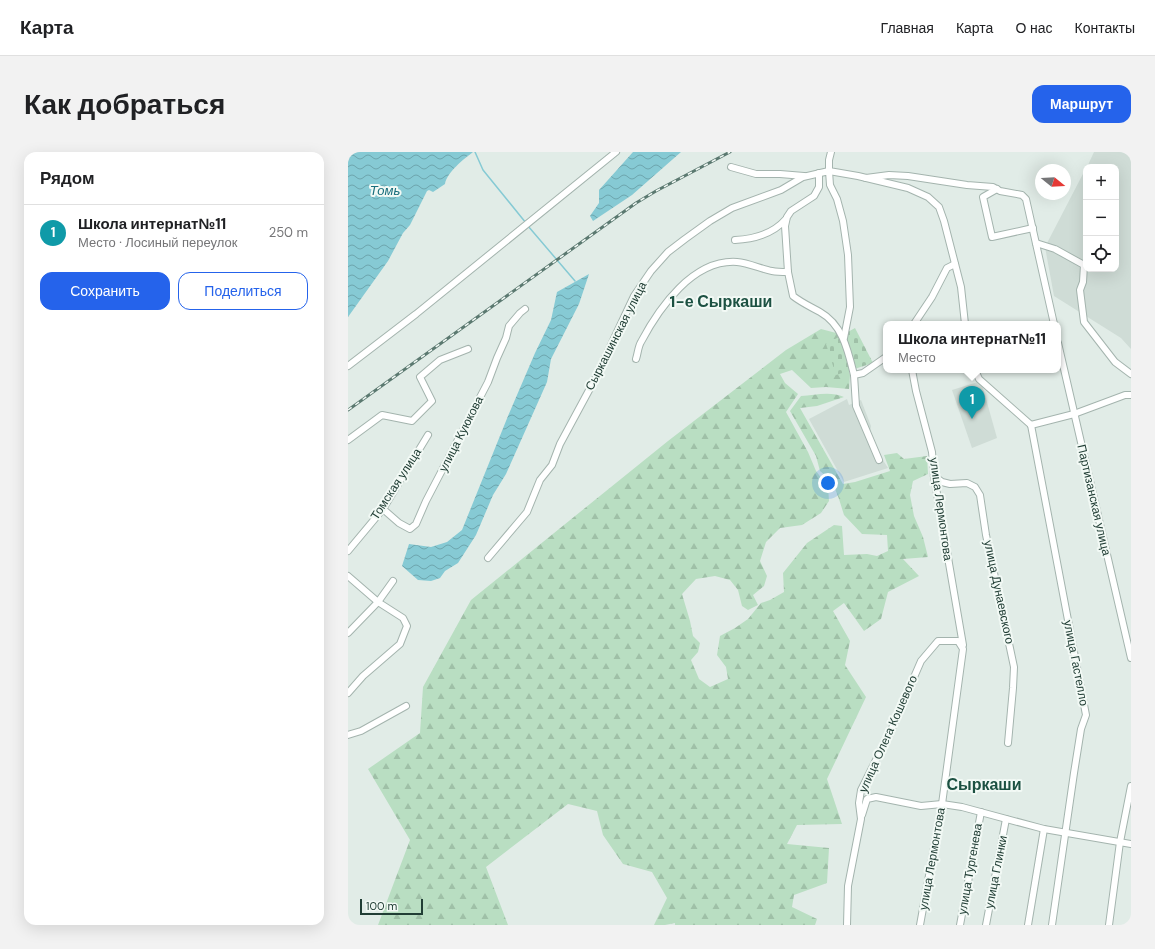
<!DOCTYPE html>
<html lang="ru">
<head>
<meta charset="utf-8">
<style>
	:root { --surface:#fff; --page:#f2f2f2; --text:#202124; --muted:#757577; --line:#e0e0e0; --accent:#2563eb }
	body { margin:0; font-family:"DM Sans",sans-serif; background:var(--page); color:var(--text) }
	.controls { position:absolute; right:12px; top:12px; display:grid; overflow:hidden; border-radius:8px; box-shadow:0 4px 16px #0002 }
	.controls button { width:36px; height:36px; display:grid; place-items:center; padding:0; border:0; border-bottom:1px solid var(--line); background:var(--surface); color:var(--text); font:20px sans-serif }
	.compass { position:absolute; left:687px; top:12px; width:36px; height:36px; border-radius:50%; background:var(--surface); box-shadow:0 4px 16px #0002; rotate:108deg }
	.scale { position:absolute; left:12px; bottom:10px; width:63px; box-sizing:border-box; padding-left:4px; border:2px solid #213e35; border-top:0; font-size:11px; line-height:14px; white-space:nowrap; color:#213e35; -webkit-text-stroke:3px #f2f9f5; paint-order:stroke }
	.you { position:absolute; left:480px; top:331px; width:14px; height:14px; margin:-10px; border:3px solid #fff; border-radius:50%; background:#1a73e8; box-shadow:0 0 0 6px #1a73e833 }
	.badge { display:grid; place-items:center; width:26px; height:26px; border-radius:50%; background:var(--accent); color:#fff; font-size:13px; font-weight:700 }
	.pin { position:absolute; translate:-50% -33px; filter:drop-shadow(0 1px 2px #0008) }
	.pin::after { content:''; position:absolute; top:21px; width:14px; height:12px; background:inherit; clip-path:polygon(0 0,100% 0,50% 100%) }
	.popup { position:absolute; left:535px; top:169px; width:178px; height:52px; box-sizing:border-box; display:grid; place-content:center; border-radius:8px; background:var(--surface); filter:drop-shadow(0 1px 3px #0005); font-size:13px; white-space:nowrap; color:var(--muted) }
	.popup b { font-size:15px; color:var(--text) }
	.popup::after { content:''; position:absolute; left:50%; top:100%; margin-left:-8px; border:8px solid transparent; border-top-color:var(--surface) }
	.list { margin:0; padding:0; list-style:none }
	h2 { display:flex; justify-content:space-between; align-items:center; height:52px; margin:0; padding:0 16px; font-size:17px }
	h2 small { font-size:13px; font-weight:400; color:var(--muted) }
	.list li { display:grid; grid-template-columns:26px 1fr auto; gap:12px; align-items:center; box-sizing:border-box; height:56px; padding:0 16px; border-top:1px solid var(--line) }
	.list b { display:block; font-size:15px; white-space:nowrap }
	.list p { margin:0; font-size:13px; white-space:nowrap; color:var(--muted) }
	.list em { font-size:13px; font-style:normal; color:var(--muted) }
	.actions { display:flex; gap:8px; padding:12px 16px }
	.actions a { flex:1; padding:9px 0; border:1px solid var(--accent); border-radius:12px; text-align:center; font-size:14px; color:var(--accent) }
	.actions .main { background:var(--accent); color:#fff }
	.icon { flex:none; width:22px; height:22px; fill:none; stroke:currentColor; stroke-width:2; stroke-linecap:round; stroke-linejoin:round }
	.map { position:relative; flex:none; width:783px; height:773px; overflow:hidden; border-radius:12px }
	header { display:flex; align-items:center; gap:24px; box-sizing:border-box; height:56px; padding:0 20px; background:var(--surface); border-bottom:1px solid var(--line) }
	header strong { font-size:19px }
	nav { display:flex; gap:22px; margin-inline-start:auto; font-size:14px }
	.intro { display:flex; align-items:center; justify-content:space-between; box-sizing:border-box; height:96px; padding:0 24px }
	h1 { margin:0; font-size:28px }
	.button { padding:10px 18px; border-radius:12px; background:var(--accent); color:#fff; font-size:14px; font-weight:700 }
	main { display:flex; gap:24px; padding:0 24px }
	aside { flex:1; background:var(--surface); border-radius:12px; box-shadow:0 4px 16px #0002 }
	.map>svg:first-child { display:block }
</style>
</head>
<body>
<header>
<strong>Карта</strong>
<nav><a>Главная</a><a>Карта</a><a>О нас</a><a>Контакты</a></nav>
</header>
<div class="intro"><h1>Как добраться</h1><a class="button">Маршрут</a></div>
<main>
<aside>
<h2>Рядом<small></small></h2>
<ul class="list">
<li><span class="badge" style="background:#0f9aa8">1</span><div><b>Школа интернат№11</b><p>Место · Лосиный переулок</p></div><em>250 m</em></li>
</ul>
<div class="actions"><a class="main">Сохранить</a><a>Поделиться</a></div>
</aside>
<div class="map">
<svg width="783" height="773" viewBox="0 0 783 773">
	<defs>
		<pattern id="forest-firs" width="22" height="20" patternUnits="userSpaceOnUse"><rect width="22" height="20" fill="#b9dec2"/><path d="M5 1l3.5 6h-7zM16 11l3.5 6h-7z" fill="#9fc0a7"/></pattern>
		<pattern id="cemetery-stones" width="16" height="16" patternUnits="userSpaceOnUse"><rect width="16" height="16" fill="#b9dec2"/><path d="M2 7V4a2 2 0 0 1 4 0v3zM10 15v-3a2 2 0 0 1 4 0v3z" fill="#9fc0a7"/></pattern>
		<pattern id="water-waves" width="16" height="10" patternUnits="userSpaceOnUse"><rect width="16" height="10" fill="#86cad4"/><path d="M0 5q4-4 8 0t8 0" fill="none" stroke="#6da5ad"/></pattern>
	</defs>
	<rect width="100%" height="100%" fill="#e1ece7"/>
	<g fill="#cfdcd6">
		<path d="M746 0H783V197L773 186 706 144 697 95 738 16V117H768V15H739Z"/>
		<path d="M633 229 649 286 624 296 604 238Z"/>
		<path d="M499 247 501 253 513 248 523 274 521 287 540 316 496 330 461 267Z"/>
	</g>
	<path fill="url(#forest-firs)" d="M473 177 492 182 502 223 501 237 478 235 463 236 444 218 432 222 437 231 450 242 438 260 460 300 468 319 480 335 481 349 473 361 454 373 432 376 418 390 412 409 419 424 416 434 405 443 410 453 400 458 394 454 390 438 382 428 367 424 348 427 334 442 342 469 345 484 352 491 350 500 343 508 351 527 362 535 380 527 378 515 369 503 372 484 387 476 400 467 413 451 422 448 436 440 435 421 459 391 486 373 494 374 496 403 519 402 529 404 540 399 539 383 514 382 496 363 491 347 484 329 472 319 468 304 442 259 453 244C467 243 483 239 496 245L469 254 452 256 495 332 507 330 542 319 536 303 549 301 556 307 579 304 580 322 565 329 562 343 566 364 575 385 580 405 555 407 571 424 540 440 533 467 516 479 496 451 485 459 502 489 497 513 518 545 479 627 494 672 449 673 439 692 481 696 479 731 446 743 444 755 469 767 467 773H327V771L317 773H306L319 746 304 720 275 712 255 683 249 659 220 652 138 715 160 773H30L62 688 20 617 72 581 75 535 123 448 320 289 438 198Z"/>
	<path fill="url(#cemetery-stones)" d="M507 176 525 211 488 223 478 192Z"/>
	<g fill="url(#water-waves)">
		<path d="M0 0H125C116 7 99 20 97 32L85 40 81 38 79 39 62 73 55 81 40 109 0 165Z"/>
		<path d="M285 0H333L284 43 245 69 242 64 251 51V38Z"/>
		<path d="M241 122 231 152 203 207 199 230 158 322 145 343 128 383 110 411 97 419 92 426 83 429 70 428 54 414 61 392 83 395 99 390 114 378 160 264 187 201 203 168 209 140Z"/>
	</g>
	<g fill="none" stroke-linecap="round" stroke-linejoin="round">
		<g stroke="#86cad4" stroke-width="1.5">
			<path d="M127 0 135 18 178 71"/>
			<path d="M180 74 227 129"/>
		</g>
		<g stroke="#a4b4ae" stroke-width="8">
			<g id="minor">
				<path d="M483 0 481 8V19L510 24 560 36 580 45 591 55 596 69 613 135 617 172"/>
				<path d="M383 15 408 22H432L456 24"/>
				<path d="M471 21V35L466 44 443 59 439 65 437 74 440 120 445 144C454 151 463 155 472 160 495 173 500 199 506 223L515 221 538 205"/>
				<path d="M518 26 541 23 560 24 619 33 645 35 652 39 674 43 678 47 706 172"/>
				<path d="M649 37 635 45 644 85 685 76"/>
				<path d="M387 88C407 87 425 82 438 67"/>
				<path d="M688 91 707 97 736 113 735 130 732 138 736 170 767 210 783 222"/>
				<path d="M566 172 584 145 599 116 607 112"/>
				<path d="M710 191 783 506"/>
				<path d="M288 207C290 201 290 195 293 190 311 156 345 107 389 110 401 111 413 117 424 119 429 120 435 120 440 120"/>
				<path d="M0 214 68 162 268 0"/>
				<path d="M564 218 568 239 584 300 586 324 615 493"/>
				<path d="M627 218 631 227 683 273"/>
				<path d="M506 223 508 254 531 308"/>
				<path d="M683 273 738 563 733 577 726 621 704 773"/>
				<path d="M683 273 726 262 777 243H783"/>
				<path d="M0 288 34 263 64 269 84 249 72 225 92 208 120 197"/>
				<path d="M586 324 594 330 602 332 619 331 627 335 632 343 638 383 666 515 665 536 660 591"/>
				<path d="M35 357 51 371 62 377 68 372 78 349 140 230 149 206 158 186 161 174 172 161 177 157"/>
				<path d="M0 399 35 357 80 283"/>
				<path d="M140 406 179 360 192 328 204 313 212 292 246 229 286 144 303 119 320 100 337 87 362 69 384 56 433 38 455 25 481 19 482 33 489 47 495 69 500 103 502 155 496 186"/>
				<path d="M0 424 30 450 55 466 59 474 52 492 15 524 0 541"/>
				<path d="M0 481 30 450 45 429"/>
				<path d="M0 583 13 579 58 554"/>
				<path d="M514 663 519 647 528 645 573 654 594 652 614 655 696 677 783 692"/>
				<path d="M499 773 500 734 513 667 511 651 513 638 544 576 573 509 590 489H610L615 497 594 652 572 773"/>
				<path d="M612 773 633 660"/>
				<path d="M638 773 658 667"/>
				<path d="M680 773 696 677"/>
				<path d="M761 773 772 690 783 634"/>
			</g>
		</g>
		<use href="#minor" stroke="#fff" stroke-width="6"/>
		<g stroke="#5b7970" stroke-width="3">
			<path id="rail" d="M0 258 288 51 308 39 382 0"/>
		</g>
		<use href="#rail" stroke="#f2f9f5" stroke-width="1.5" stroke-dasharray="4.5" stroke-linecap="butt"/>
	</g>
	<g text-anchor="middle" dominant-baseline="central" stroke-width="4" stroke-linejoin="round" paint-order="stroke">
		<g font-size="12" fill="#213e35" stroke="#f2f9f5">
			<text transform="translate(268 184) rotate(-63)">Сыркашинская улица</text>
			<text transform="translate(113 282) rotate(-63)">улица Куюкова</text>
			<text transform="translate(48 332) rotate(-57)">Томская улица</text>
			<text transform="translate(746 348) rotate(77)">Партизанская улица</text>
			<text transform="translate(593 357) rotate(82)">улица Лермонтова</text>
			<text transform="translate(651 440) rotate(78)">улица Дунаевского</text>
			<text transform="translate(728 511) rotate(79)">улица Гастелло</text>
			<text transform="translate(540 582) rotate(-66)">улица Олега Кошевого</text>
			<text transform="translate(584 707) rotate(-80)">улица Лермонтова</text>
			<text transform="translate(622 717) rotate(-80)">улица Тургенева</text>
			<text transform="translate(648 720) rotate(-79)">улица Глинки</text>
		</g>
		<g font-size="13" font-style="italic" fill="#186e7c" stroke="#f2f9f5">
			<text x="37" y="38">Томь</text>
		</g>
		<g font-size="16" font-weight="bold" fill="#1c5142" stroke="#f2f9f5">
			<text x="373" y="149">1-е Сыркаши</text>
			<text x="636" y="632">Сыркаши</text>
		</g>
	</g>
</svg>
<div class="controls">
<button>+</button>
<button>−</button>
<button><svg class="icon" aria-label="locate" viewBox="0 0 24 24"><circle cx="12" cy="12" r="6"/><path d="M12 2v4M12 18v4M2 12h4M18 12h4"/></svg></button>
</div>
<svg class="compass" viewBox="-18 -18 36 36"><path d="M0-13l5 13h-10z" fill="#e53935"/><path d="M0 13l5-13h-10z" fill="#757577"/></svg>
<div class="scale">100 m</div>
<div class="you"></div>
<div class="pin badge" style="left:624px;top:267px;background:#0f9aa8">1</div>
<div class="popup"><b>Школа интернат№11</b>Место</div>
</div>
</main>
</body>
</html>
